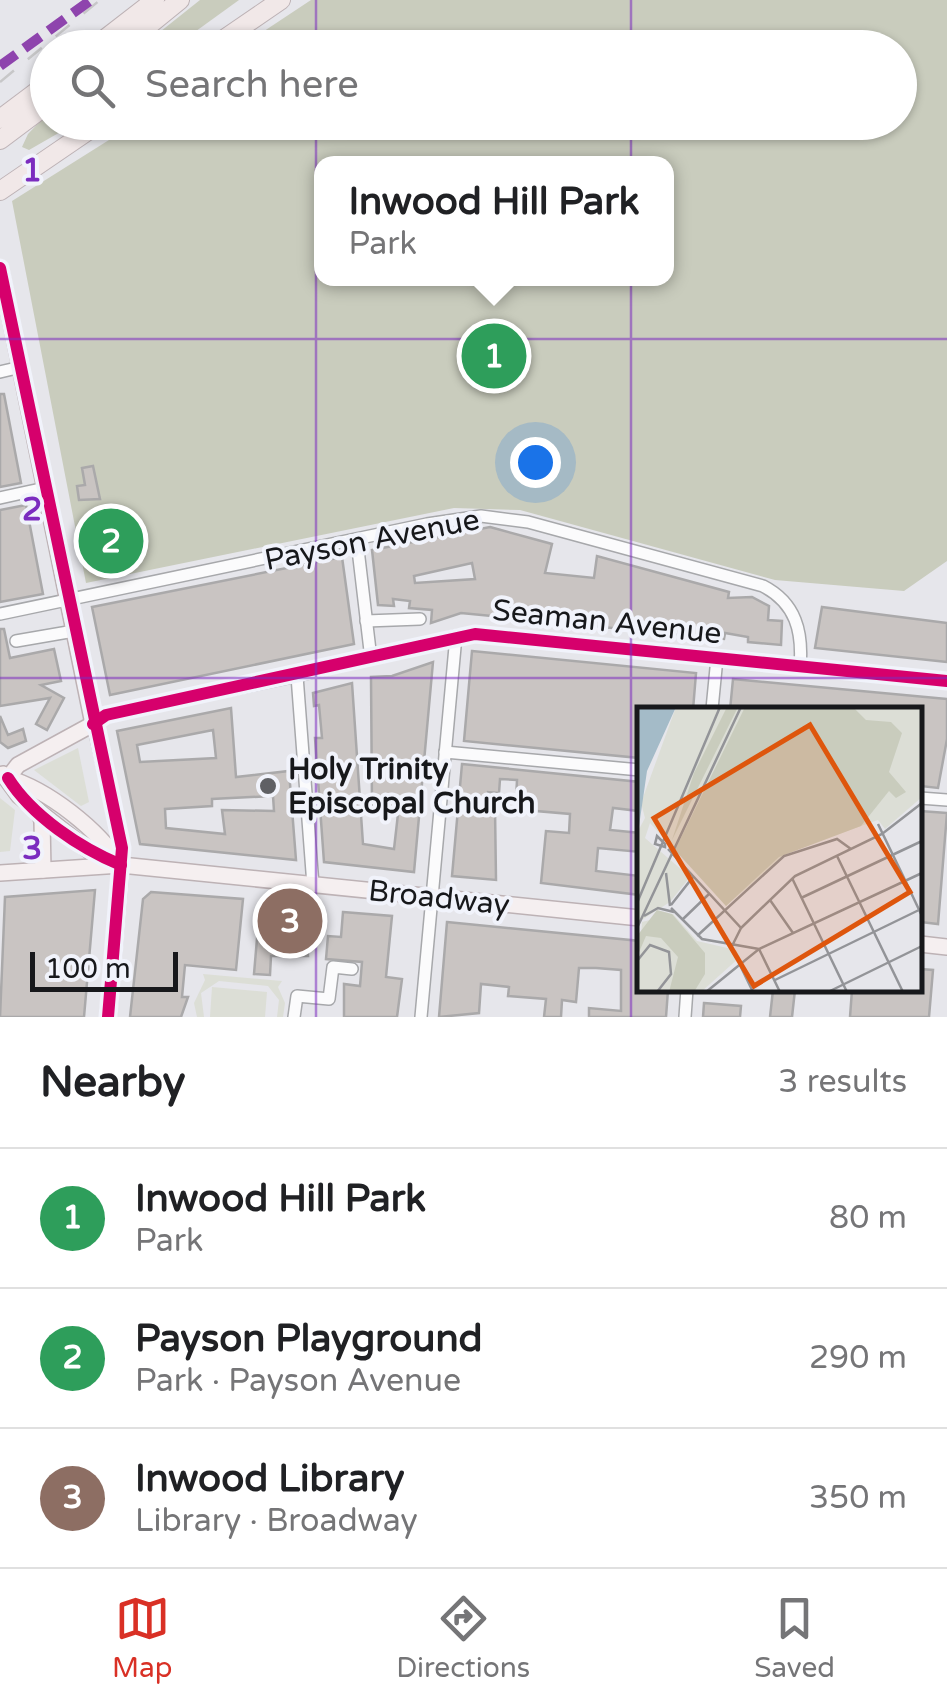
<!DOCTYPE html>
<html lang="en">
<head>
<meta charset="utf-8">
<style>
	:root { --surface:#fff; --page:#f6f6f6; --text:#202124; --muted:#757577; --line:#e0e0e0; --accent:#d93025 }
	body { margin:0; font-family:"Varela Round",sans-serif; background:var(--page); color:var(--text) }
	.scale { position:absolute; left:30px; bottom:25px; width:148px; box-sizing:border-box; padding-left:10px; border:5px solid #17181b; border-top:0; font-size:28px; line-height:35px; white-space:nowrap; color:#17181b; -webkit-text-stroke:8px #f1f3fb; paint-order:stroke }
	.you { position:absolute; left:535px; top:462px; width:35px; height:35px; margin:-25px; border:8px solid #fff; border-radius:50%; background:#1a73e8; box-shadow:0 0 0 15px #1a73e833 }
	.badge { display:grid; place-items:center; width:65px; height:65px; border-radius:50%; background:var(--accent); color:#fff; font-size:32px; font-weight:700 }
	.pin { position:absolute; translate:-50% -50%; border:5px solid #fff; box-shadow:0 2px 10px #0006 }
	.popup { position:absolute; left:314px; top:156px; width:360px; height:130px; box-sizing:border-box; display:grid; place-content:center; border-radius:20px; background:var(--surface); filter:drop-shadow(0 2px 8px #0005); font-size:32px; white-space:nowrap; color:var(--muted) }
	.popup b { font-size:38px; color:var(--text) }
	.popup::after { content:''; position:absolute; left:50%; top:100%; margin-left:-20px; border:20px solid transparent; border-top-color:var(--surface) }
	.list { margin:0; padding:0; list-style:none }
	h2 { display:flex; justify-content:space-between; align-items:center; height:130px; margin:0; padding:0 40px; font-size:42px }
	h2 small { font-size:32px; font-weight:400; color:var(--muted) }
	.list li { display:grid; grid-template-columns:65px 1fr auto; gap:30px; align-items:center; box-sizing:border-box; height:140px; padding:0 40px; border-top:2px solid var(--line) }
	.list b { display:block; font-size:38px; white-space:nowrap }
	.list p { margin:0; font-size:32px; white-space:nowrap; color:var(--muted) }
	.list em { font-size:32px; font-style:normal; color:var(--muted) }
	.icon { flex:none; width:55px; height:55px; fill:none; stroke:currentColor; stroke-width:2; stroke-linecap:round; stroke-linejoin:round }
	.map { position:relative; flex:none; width:947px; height:1017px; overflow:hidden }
	.search { position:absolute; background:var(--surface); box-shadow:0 2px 8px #0004; left:30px; right:30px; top:30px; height:110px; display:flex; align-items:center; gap:25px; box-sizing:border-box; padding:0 35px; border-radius:55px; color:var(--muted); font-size:38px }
	.sheet { height:550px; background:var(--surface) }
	nav { display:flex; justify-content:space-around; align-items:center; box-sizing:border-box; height:140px; border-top:2px solid var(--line); background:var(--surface); font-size:28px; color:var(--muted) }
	nav a { display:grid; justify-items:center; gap:5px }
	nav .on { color:var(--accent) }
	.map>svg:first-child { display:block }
</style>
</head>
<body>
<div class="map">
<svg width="947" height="1017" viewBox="0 0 947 1017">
	<rect width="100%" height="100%" fill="#e6e6eb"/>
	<g fill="#dcded6">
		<path d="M78 748 89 802 81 806 34 770Z"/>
		<path d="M0 798 15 810 10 851 0 852Z"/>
		<path d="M203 974 282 981 278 987 285 1003 283 1017H277L279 1000 268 986 219 981 201 993 204 1017H197L194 1003 205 980Z"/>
		<path d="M212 987 267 992 265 1017H210Z"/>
	</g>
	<g fill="#c9ccbd" fill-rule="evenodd">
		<path d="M200 0H239L174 47H141Z"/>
		<path d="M311 0H947V561L904 591 775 580 520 510 454 508 86 583 12 201 136 123 900 122V48L240 47ZM322 164H666V278H322Z"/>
		<path d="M47 114 48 122 76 123 29 150 22 147 28 134Z"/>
	</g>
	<g fill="#c9c4c2" stroke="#aaa9aa" stroke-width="2.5" fill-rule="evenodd">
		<path d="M0 394H4L21 483 0 487Z"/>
		<path d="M93 466 100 499 79 500 77 486 85 485 82 468Z"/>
		<path d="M26 505 43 594 0 602V510Z"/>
		<path d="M490 527 552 544 545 573 594 578 597 556 729 592 728 598 752 597 769 606 768 620 782 621 781 645 748 642V637L725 633 724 639 461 613 431 623 432 610 409 608 410 601 393 599 394 606 378 605 372 550ZM472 563 475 579 415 583 414 576Z"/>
		<path d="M342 557 354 644 110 695 92 607Z"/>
		<path d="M822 607 947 623V662L815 648Z"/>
		<path d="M0 629H4L10 658 54 649 61 681 41 685 64 698 47 730 36 724 50 698 0 706Z"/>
		<path d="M472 651 696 673 693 710 640 708V758L464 741Z"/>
		<path d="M433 662 414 872 324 862 315 738H322L319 705 314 706 313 693 352 683 363 844 394 849 398 814 372 807 371 677 392 676Z"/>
		<path d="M733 679 947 699V739L938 788 920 786V710H730Z"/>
		<path d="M231 708 236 777 289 771 296 860 140 844 117 731ZM213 730 216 758 140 762 137 745ZM273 796 274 811 222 810 225 834 166 828 165 809 212 806V799Z"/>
		<path d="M0 716 8 735 23 729 26 741 8 748 0 742Z"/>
		<path d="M462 764 640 782 639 811 613 808 610 830 640 833V852L598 848 596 871 640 876V895L541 883 546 831 569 833 570 814 525 810 526 800 516 799 517 780 500 779 499 793 488 792 486 807 495 808 496 880 452 876Z"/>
		<path d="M920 811 947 813 938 924 920 922Z"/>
		<path d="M95 890 84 1017H0L5 897Z"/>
		<path d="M151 892 243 899 236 970 185 965 182 997H188L181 1017H130L143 899Z"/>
		<path d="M260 903 305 908 308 956H271L270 975 254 974Z"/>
		<path d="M343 912 392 916 386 977 402 979 397 1017H344V984L360 986 362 962 326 959 328 936 341 937Z"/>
		<path d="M447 922 640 941V990H668L666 1017H589V1008L621 1011V970L596 968H579L576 1002 562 1000 561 1017H544L546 999 508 996 509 987 481 984 479 1013 439 1017Z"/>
		<path d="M920 969 933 970 929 1017H850L852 990H920Z"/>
		<path d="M773 990H795L792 1017H770Z"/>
		<path d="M704 1003 741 1006 740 1017H703Z"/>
	</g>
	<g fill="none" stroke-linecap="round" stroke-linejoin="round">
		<g stroke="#a7a8ab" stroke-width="14">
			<g id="minor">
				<path d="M0 372 21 367"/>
				<path d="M0 498 45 488"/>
				<path d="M357 541 371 659"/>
				<path d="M0 614 427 524 481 516 528 522 763 586C796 603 803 632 800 667"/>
				<path d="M366 621 420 619"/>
				<path d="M16 641 74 631"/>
				<path d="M297 676 313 885"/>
				<path d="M712 709 717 658"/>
				<path d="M445 752 640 770"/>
				<path d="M920 798 947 800"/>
				<path d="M121 865 122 848 93 724 106 715 297 676 456 636 475 634 947 681"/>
				<path d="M294 1017 297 996 329 999 333 967 352 969"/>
				<path d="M421 1017 456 636"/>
				<path d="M685 1017 687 989"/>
			</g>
		</g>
		<g stroke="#bdb2b5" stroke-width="18">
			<g id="major">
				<path d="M0 268 93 724 18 765 8 778"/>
				<path d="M3 774 19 796 92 853 117 863"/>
				<path d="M8 778C48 790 98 829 121 865"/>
				<path d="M38 810 42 821 43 870"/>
				<path d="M0 873 121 865 640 918"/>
				<path d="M920 944 947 947"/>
				<path d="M108 1017 121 865"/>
			</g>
		</g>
		<g stroke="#bdb2b5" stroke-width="20">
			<g id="highway">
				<path d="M93 48 155 0"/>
				<path d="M121 48 180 0"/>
				<path d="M211 48 281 0"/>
				<path d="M0 119 48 83"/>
				<path d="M0 140 48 104"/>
				<path d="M0 191 101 122"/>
			</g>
		</g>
		<use href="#minor" stroke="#fbfbfc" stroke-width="11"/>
		<use href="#major" stroke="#f5eff0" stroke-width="15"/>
		<use href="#highway" stroke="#f1e8e8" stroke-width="18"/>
		<path stroke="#c7c7c8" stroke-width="2.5" stroke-dasharray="18 18" stroke-linecap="butt" d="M0 82 100 0"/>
		<path stroke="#8e44ad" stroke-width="10" stroke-dasharray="20 10" stroke-linecap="butt" d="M0 66 91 0"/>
		<g stroke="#f1f3fb" stroke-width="19">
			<g id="cycleway">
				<path d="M0 268 122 848 108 1017"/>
				<path d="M93 724 106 715 475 634 947 681"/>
				<path d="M8 778C32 816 80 848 121 865"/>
			</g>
		</g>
		<use href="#cycleway" stroke="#d6006c" stroke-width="12"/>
	</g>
	<path fill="none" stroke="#7b2cbf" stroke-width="2.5" stroke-opacity="0.55" d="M316 0V48M631 0V48M316 122V1017M631 122V1017M0 339H947M0 678H947"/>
	<circle fill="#5f6064" stroke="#f1f3fb" stroke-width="4" cx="268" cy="786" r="10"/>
	<g text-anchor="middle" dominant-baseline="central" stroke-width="8" stroke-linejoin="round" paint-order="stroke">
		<g font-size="30" fill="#17181b" stroke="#f1f3fb">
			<text transform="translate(372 540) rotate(-11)">Payson Avenue</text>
			<text transform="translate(607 622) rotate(6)">Seaman Avenue</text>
			<text transform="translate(439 898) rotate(6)">Broadway</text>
		</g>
		<g font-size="30" font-weight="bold" fill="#17181b" stroke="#f1f3fb" text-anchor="start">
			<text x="288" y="769">Holy Trinity<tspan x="288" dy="34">Episcopal Church</tspan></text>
		</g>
	</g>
	<g transform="translate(637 707)">
		<rect width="285" height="285" fill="#e6e6eb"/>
		<path d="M39 0H285V90L248 122 241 113 153 144 89 199 13 116 8 131 53 170 33 195 0 216V126L8 111 4 96ZM36 207 60 234 99 243 103 250 64 285H0L5 215Z" fill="#dcded6"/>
		<path d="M90 0H101L35 133 57 66ZM108 0H216L229 13 254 15 265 26 252 65 269 85 259 91 252 84 224 119 142 150 89 199 38 143ZM20 203 35 207 68 246V267L57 285H32L41 250 24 231 9 229 0 250V229Z" fill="#c9ccbd"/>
		<path d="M0 0H39L10 64 1 126Z" fill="#a4bbc8"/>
		<path fill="none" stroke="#939498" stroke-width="2.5" d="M241 117 268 173M20 129 28 137V140L18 137ZM31 142 104 221 95 239M200 149 266 285M29 166 33 199M155 171 210 285M268 173 285 209M164 191 285 134M133 193 156 226M0 196 83 0M34 198 56 170M34 201 65 232 122 242M7 209 21 201 37 205M45 213 72 187M0 221 104 0M104 221 158 169 245 127 285 96M60 229 147 149 200 132 214 142M122 242 143 285M0 254 13 238 32 245 34 267 20 285M102 256 116 285M138 273 284 202M69 285 122 242 285 166M191 285 285 239"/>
		<path fill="#de560d" fill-opacity="0.15" stroke="#de560d" stroke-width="5" d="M173 18 273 185 117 279 17 111Z"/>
		<rect width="285" height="285" fill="none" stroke="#17181b" stroke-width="5"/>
	</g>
	<g font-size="32" text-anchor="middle" font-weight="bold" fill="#7b2cbf" stroke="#f1f3fb" stroke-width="8" stroke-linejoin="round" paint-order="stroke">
		<text x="32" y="181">1</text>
		<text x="32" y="520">2</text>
		<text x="32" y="859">3</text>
	</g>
</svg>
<div class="scale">100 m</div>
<div class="you"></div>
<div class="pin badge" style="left:494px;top:356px;background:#2e9e5b">1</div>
<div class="popup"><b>Inwood Hill Park</b>Park</div>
<div class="pin badge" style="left:111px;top:541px;background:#2e9e5b">2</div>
<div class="pin badge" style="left:290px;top:921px;background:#8d6e63">3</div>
<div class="search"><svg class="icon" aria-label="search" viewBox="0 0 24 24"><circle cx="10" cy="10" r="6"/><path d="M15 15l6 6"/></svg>Search here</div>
</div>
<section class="sheet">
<h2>Nearby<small>3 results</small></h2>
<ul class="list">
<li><span class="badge" style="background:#2e9e5b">1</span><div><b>Inwood Hill Park</b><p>Park</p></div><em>80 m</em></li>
<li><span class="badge" style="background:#2e9e5b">2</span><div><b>Payson Playground</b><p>Park · Payson Avenue</p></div><em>290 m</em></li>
<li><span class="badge" style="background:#8d6e63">3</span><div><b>Inwood Library</b><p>Library · Broadway</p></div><em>350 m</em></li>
</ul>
</section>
<nav>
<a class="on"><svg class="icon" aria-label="map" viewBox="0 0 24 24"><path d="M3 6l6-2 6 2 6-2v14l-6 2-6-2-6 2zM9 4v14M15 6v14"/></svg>Map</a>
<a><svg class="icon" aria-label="directions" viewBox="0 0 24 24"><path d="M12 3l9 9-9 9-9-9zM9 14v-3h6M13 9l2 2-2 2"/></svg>Directions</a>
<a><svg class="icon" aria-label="saved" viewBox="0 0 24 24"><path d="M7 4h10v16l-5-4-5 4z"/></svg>Saved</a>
</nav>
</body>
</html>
